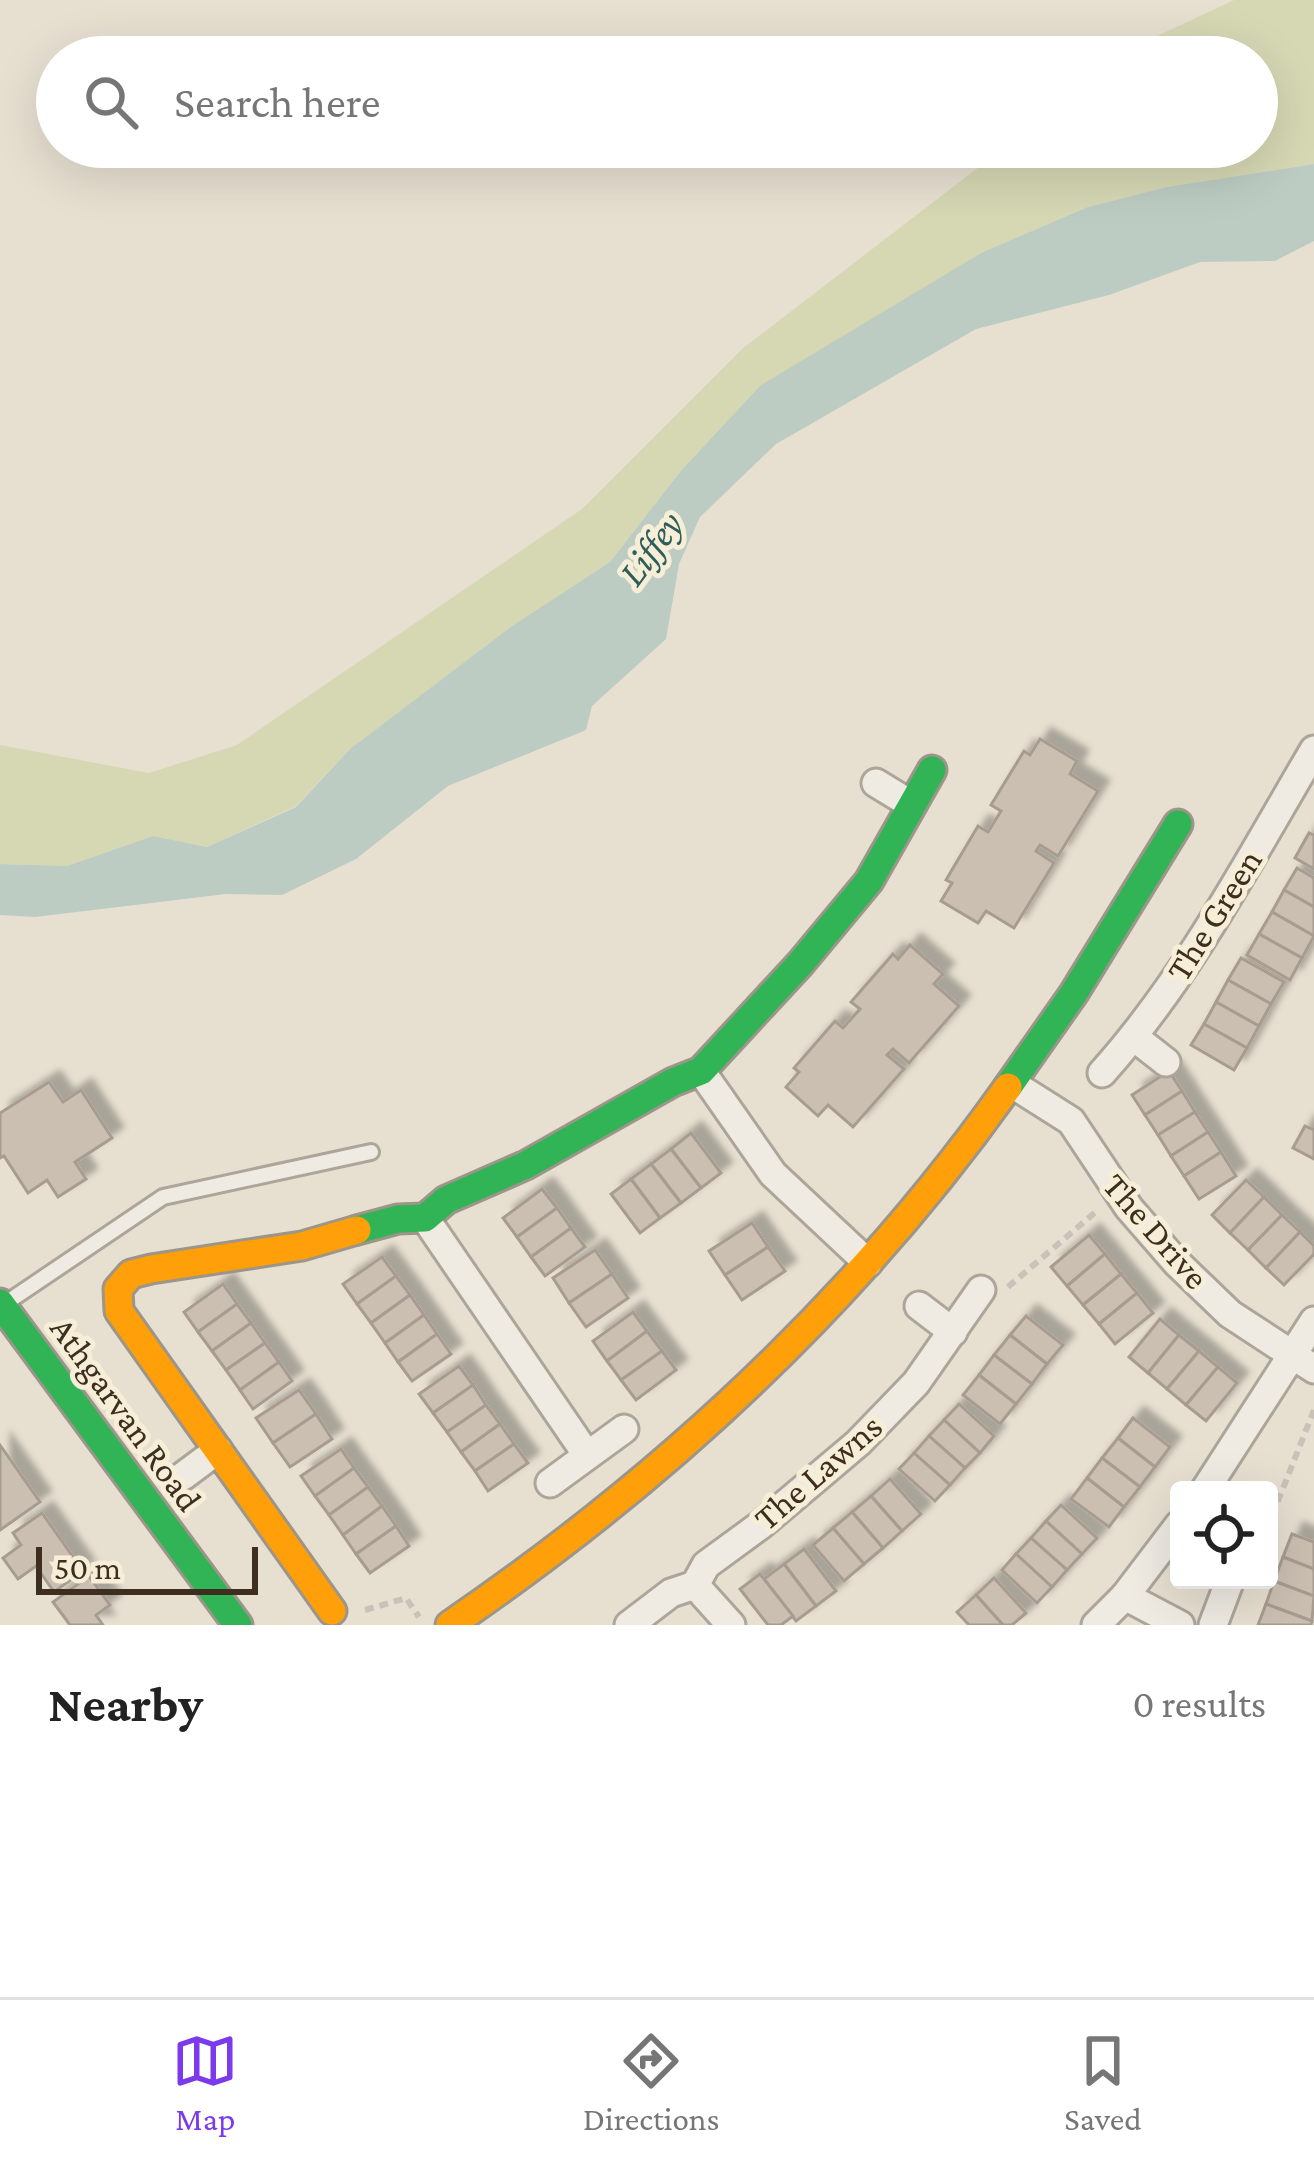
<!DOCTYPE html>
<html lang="en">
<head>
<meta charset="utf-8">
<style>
	:root { --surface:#fff; --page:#f2f2f2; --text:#222; --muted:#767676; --line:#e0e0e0; --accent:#7c3aed }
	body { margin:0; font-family:"Crimson Pro",serif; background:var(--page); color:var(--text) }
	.controls { position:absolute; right:36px; bottom:36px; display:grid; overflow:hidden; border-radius:12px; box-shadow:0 12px 48px #0002 }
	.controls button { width:108px; height:108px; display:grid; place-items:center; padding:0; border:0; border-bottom:3px solid var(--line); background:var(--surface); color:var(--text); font:60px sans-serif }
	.scale { position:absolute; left:36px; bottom:30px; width:222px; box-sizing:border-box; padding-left:12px; border:6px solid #3d2e20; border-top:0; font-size:33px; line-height:42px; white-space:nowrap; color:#3d2e20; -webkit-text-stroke:9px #f7eed8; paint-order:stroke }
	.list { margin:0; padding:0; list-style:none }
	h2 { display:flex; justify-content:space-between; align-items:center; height:156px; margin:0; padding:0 48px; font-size:51px }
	h2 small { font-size:39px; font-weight:400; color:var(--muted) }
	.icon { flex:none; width:66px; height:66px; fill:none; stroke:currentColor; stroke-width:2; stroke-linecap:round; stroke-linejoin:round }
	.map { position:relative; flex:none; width:1314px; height:1625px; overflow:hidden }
	.search { position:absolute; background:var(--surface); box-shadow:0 12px 48px #0002; left:36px; right:36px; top:36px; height:132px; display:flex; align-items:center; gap:30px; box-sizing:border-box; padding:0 42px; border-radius:66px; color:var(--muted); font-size:45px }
	.sheet { height:372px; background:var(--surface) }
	nav { display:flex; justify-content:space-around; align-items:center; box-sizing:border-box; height:168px; border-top:3px solid var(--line); background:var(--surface); font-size:33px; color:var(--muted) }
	nav a { display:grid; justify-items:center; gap:6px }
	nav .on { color:var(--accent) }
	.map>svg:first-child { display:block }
</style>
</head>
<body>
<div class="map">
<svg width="1314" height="1625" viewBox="0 0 1314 1625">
	<defs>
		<filter id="shadow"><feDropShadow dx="11" dy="-11" stdDeviation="3" flood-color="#0004"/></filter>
	</defs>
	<rect width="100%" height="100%" fill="#e7e0d1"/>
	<path fill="#d6d7b3" d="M1234 0H1314V164L1168 187 1088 207 983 252 680 472 610 562 512 626 350 749 296 806 207 847 153 836 67 866 0 864V745L149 773 237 745 582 509 742 349 1005 147H1257V57H1122L1138 45Z"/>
	<path fill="#bcccc2" d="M1314 164V241L1275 261 1200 262 1109 295 976 329 776 444 700 517 679 564 666 639 592 706 586 730 448 786 356 859 282 895 226 894 35 917 0 915V864L67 866 153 836 207 847 296 807 350 749 512 626 610 562 680 472 761 385 983 252 1088 207 1167 187Z"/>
	<g fill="#cbbfb2" stroke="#a89c90" stroke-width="3" filter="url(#shadow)">
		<path d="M1040 739 1077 761 1070 774 1098 791 1058 856 1040 845 1036 851 1054 863 1014 928 986 911 978 923 941 901 952 883 946 880 978 826 988 832 1001 811 991 805 1024 751 1030 755Z"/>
		<path d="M1309 833 1314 835V869L1295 858Z"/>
		<path d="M1297 868 1314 878V907L1284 890Z"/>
		<path d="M1284 890 1314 907V936L1272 912Z"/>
		<path d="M1272 912 1314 936 1302 958 1259 934Z"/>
		<path d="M1259 934 1302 958 1290 980 1247 955Z"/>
		<path d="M910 945 943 974 934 984 959 1006 909 1063 893 1049 887 1055 904 1069 853 1127 828 1105 818 1116 786 1087 799 1072 794 1068 835 1021 843 1028 860 1009 851 1002 893 954 898 959Z"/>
		<path d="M1241 958 1284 982 1271 1004 1228 980Z"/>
		<path d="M1228 980 1271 1004 1259 1026 1216 1002Z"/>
		<path d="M1216 1002 1259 1026 1247 1048 1204 1024Z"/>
		<path d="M1204 1024 1247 1048 1234 1070 1191 1045Z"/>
		<path d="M1169 1071 1182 1091 1145 1115 1132 1095Z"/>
		<path d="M49 1082 63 1102 81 1090 112 1138 75 1162 86 1179 58 1197 47 1180 28 1193 4 1156 0 1158V1113Z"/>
		<path d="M1182 1091 1195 1112 1158 1135 1145 1115Z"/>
		<path d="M1195 1112 1208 1132 1171 1156 1158 1135Z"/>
		<path d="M1305 1126 1314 1130V1159L1293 1148Z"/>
		<path d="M1208 1132 1221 1152 1184 1176 1171 1156Z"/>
		<path d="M691 1133 721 1173 701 1188 671 1149Z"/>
		<path d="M671 1149 701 1188 681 1203 651 1164Z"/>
		<path d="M1221 1152 1236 1176 1199 1199 1184 1176Z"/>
		<path d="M651 1164 681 1203 660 1218 631 1179Z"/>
		<path d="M631 1179 660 1218 640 1233 611 1194Z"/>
		<path d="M1246 1180 1264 1197 1230 1233 1212 1215Z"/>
		<path d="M542 1189 557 1208 517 1237 503 1218Z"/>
		<path d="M1264 1197 1282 1215 1248 1250 1230 1233Z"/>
		<path d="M557 1208 571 1228 531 1257 517 1237Z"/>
		<path d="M1282 1215 1300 1232 1266 1268 1248 1250Z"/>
		<path d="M752 1223 768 1247 725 1275 709 1251Z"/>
		<path d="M571 1228 585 1247 545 1276 531 1257Z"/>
		<path d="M1300 1232 1314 1246V1254L1284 1285 1266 1268Z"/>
		<path d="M1089 1235 1105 1254 1067 1286 1051 1267Z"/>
		<path d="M768 1247 785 1271 742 1300 725 1275Z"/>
		<path d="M595 1250 612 1274 569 1303 553 1278Z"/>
		<path d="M1105 1254 1121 1274 1083 1305 1067 1286Z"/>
		<path d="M382 1257 396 1276 357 1304 343 1284Z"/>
		<path d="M612 1274 628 1298 586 1327 569 1303Z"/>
		<path d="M1121 1274 1137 1293 1099 1324 1083 1305Z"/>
		<path d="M396 1276 410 1295 371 1323 357 1304Z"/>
		<path d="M223 1284 237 1304 198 1332 184 1312Z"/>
		<path d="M1137 1293 1153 1313 1115 1344 1099 1324Z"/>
		<path d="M410 1295 424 1315 385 1343 371 1323Z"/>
		<path d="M237 1304 251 1323 212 1351 198 1332Z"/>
		<path d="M633 1312 647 1331 607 1361 593 1341Z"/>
		<path d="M424 1315 437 1334 398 1362 385 1343Z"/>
		<path d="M1026 1316 1063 1345 1047 1364 1010 1335Z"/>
		<path d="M1160 1319 1179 1335 1148 1373 1129 1357Z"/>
		<path d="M251 1323 265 1343 226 1370 212 1351Z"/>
		<path d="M647 1331 662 1351 621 1380 607 1361Z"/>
		<path d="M437 1334 451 1354 412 1381 398 1362Z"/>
		<path d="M1010 1335 1047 1364 1032 1384 994 1355Z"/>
		<path d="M1179 1335 1199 1351 1167 1389 1148 1373Z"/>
		<path d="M265 1343 279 1362 240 1390 226 1370Z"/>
		<path d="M662 1351 676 1370 636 1400 621 1380Z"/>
		<path d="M1199 1351 1218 1367 1186 1405 1167 1389Z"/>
		<path d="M994 1355 1032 1384 1016 1404 979 1375Z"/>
		<path d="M279 1362 292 1381 253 1409 240 1390Z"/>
		<path d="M459 1366 473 1385 433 1413 419 1394Z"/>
		<path d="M1218 1367 1237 1383 1206 1421 1186 1405Z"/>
		<path d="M979 1375 1016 1404 1000 1424 963 1395Z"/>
		<path d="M473 1385 486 1405 447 1432 433 1413Z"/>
		<path d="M299 1390 316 1414 273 1443 256 1418Z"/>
		<path d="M959 1404 994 1436 980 1453 944 1420Z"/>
		<path d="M486 1405 500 1424 461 1452 447 1432Z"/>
		<path d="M316 1414 332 1439 290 1467 273 1443Z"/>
		<path d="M1133 1418 1170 1447 1155 1467 1118 1438Z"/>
		<path d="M944 1420 980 1453 965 1468 929 1436Z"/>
		<path d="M500 1424 514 1444 475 1471 461 1452Z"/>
		<path d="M929 1436 965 1468 950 1485 914 1453Z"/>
		<path d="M1118 1438 1155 1467 1140 1487 1102 1458Z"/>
		<path d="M514 1444 528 1463 488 1491 475 1471Z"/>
		<path d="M0 1445 40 1502 0 1530Z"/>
		<path d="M341 1449 354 1468 315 1496 301 1476Z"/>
		<path d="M914 1453 950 1485 935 1501 899 1469Z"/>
		<path d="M1102 1458 1140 1487 1124 1507 1087 1478Z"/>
		<path d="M354 1468 368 1487 329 1515 315 1496Z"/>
		<path d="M1087 1478 1124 1507 1109 1527 1071 1499Z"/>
		<path d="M890 1479 921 1514 902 1531 871 1496Z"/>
		<path d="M368 1487 382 1506 343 1535 329 1515Z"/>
		<path d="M871 1496 902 1531 883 1548 852 1512Z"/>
		<path d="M1061 1505 1097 1538 1082 1554 1046 1521Z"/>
		<path d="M382 1506 396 1526 356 1554 343 1535Z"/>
		<path d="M852 1512 883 1548 864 1564 833 1528Z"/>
		<path d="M42 1513 83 1571 54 1592 36 1566 18 1579 3 1558 21 1545 13 1533Z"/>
		<path d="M1046 1521 1082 1554 1067 1570 1031 1538Z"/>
		<path d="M396 1526 409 1546 370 1573 356 1554Z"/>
		<path d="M833 1528 864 1564 844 1581 813 1545Z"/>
		<path d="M1292 1534 1314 1542V1569L1283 1557Z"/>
		<path d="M1031 1538 1067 1570 1052 1587 1016 1554Z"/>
		<path d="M804 1549 836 1591 816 1606 784 1564Z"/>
		<path d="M1016 1554 1052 1587 1037 1603 1002 1570Z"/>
		<path d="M1283 1557 1314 1569V1596L1274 1581Z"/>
		<path d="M784 1564 816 1606 796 1621 764 1579Z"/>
		<path d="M760 1574 793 1616 781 1625H768L740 1589Z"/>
		<path d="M89 1576 110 1605 96 1615 103 1625H70L53 1602Z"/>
		<path d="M994 1578 1026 1613 1012 1625H1003L976 1595Z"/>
		<path d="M1274 1581 1314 1596 1312 1621 1266 1604Z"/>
		<path d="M976 1595 1003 1625H969L957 1612Z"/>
		<path d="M1266 1604 1312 1621 1311 1625H1258Z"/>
	</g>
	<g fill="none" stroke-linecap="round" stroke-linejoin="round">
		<g stroke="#ada599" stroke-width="20">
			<path id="lane" d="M6 1303 163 1197 371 1152"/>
		</g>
		<g stroke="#ada599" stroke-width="33">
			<g id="street">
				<path d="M876 783 912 805"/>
				<path d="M1134 1037 1166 1062"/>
				<path d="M701 1071 773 1174 868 1263"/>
				<path d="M1102 1073C1188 977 1249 860 1314 750"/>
				<path d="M1011 1083 1071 1121 1129 1208 1176 1262 1230 1314 1314 1369"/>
				<path d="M425 1218 587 1455"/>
				<path d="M919 1306 953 1332"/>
				<path d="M183 1476 218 1450"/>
				<path d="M550 1483 624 1429"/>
				<path d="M1205 1490 1314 1321"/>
				<path d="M695 1585 731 1625"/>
				<path d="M1125 1596 1180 1625"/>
				<path d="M629 1625 671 1593 695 1585 706 1565 762 1524 858 1443 916 1383 981 1290"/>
				<path d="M1096 1625 1125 1596 1179 1525"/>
				<path d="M1213 1625 1230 1580"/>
			</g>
		</g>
		<g stroke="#9c958a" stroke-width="33">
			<g id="fast">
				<path d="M1008 1087 1074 993 1178 824"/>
				<path d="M357 1230 398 1219 425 1218 446 1200 526 1165 673 1082 701 1071 800 964 869 881 932 770"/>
				<path d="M0 1303 238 1625"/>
			</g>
		</g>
		<g stroke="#9c958a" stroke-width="33">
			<g id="slow">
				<path d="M332 1611 119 1311 118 1289 131 1274 151 1269 302 1246 357 1230"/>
				<path d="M450 1625C665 1478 857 1300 1008 1087"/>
			</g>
		</g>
		<g stroke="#c8c2b9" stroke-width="6" stroke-dasharray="9 6" stroke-linecap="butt">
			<path d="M1008 1287 1098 1210"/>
			<path d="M1269 1511H1274L1314 1410"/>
			<path d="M365 1610 406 1598 419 1617"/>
		</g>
		<use href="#lane" stroke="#efebe3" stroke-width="14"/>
		<use href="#street" stroke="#efebe3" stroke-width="27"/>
		<use href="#fast" stroke="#30b455" stroke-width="27"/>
		<use href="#slow" stroke="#ff9f0a" stroke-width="27"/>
	</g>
	<g text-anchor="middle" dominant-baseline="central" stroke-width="10" stroke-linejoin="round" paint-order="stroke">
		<g font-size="36" fill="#3d2e20" stroke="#f7eed8">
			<text transform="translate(1214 915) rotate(-58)">The Green</text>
			<text transform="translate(1156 1231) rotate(49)">The Drive</text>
			<text transform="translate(126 1414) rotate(54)">Athgarvan Road</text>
			<text transform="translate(818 1472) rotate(-41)">The Lawns</text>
		</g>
		<g font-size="39" font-style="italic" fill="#2f5d5a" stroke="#f7eed8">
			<text transform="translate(650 548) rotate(-54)">Liffey</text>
		</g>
	</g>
</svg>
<div class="controls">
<button><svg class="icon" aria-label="locate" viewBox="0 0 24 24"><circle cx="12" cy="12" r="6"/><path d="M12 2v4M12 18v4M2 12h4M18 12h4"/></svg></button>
</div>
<div class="scale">50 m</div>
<div class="search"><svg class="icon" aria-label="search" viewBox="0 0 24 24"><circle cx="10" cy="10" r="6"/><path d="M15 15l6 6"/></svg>Search here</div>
</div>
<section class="sheet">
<h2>Nearby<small>0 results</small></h2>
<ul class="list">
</ul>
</section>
<nav>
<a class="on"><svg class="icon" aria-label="map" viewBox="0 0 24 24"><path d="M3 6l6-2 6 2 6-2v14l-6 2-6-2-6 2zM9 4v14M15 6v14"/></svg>Map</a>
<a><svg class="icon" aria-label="directions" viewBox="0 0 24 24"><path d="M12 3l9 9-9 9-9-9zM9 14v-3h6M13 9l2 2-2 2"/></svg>Directions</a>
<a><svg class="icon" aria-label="saved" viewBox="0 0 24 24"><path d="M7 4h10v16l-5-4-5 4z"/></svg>Saved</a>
</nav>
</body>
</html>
